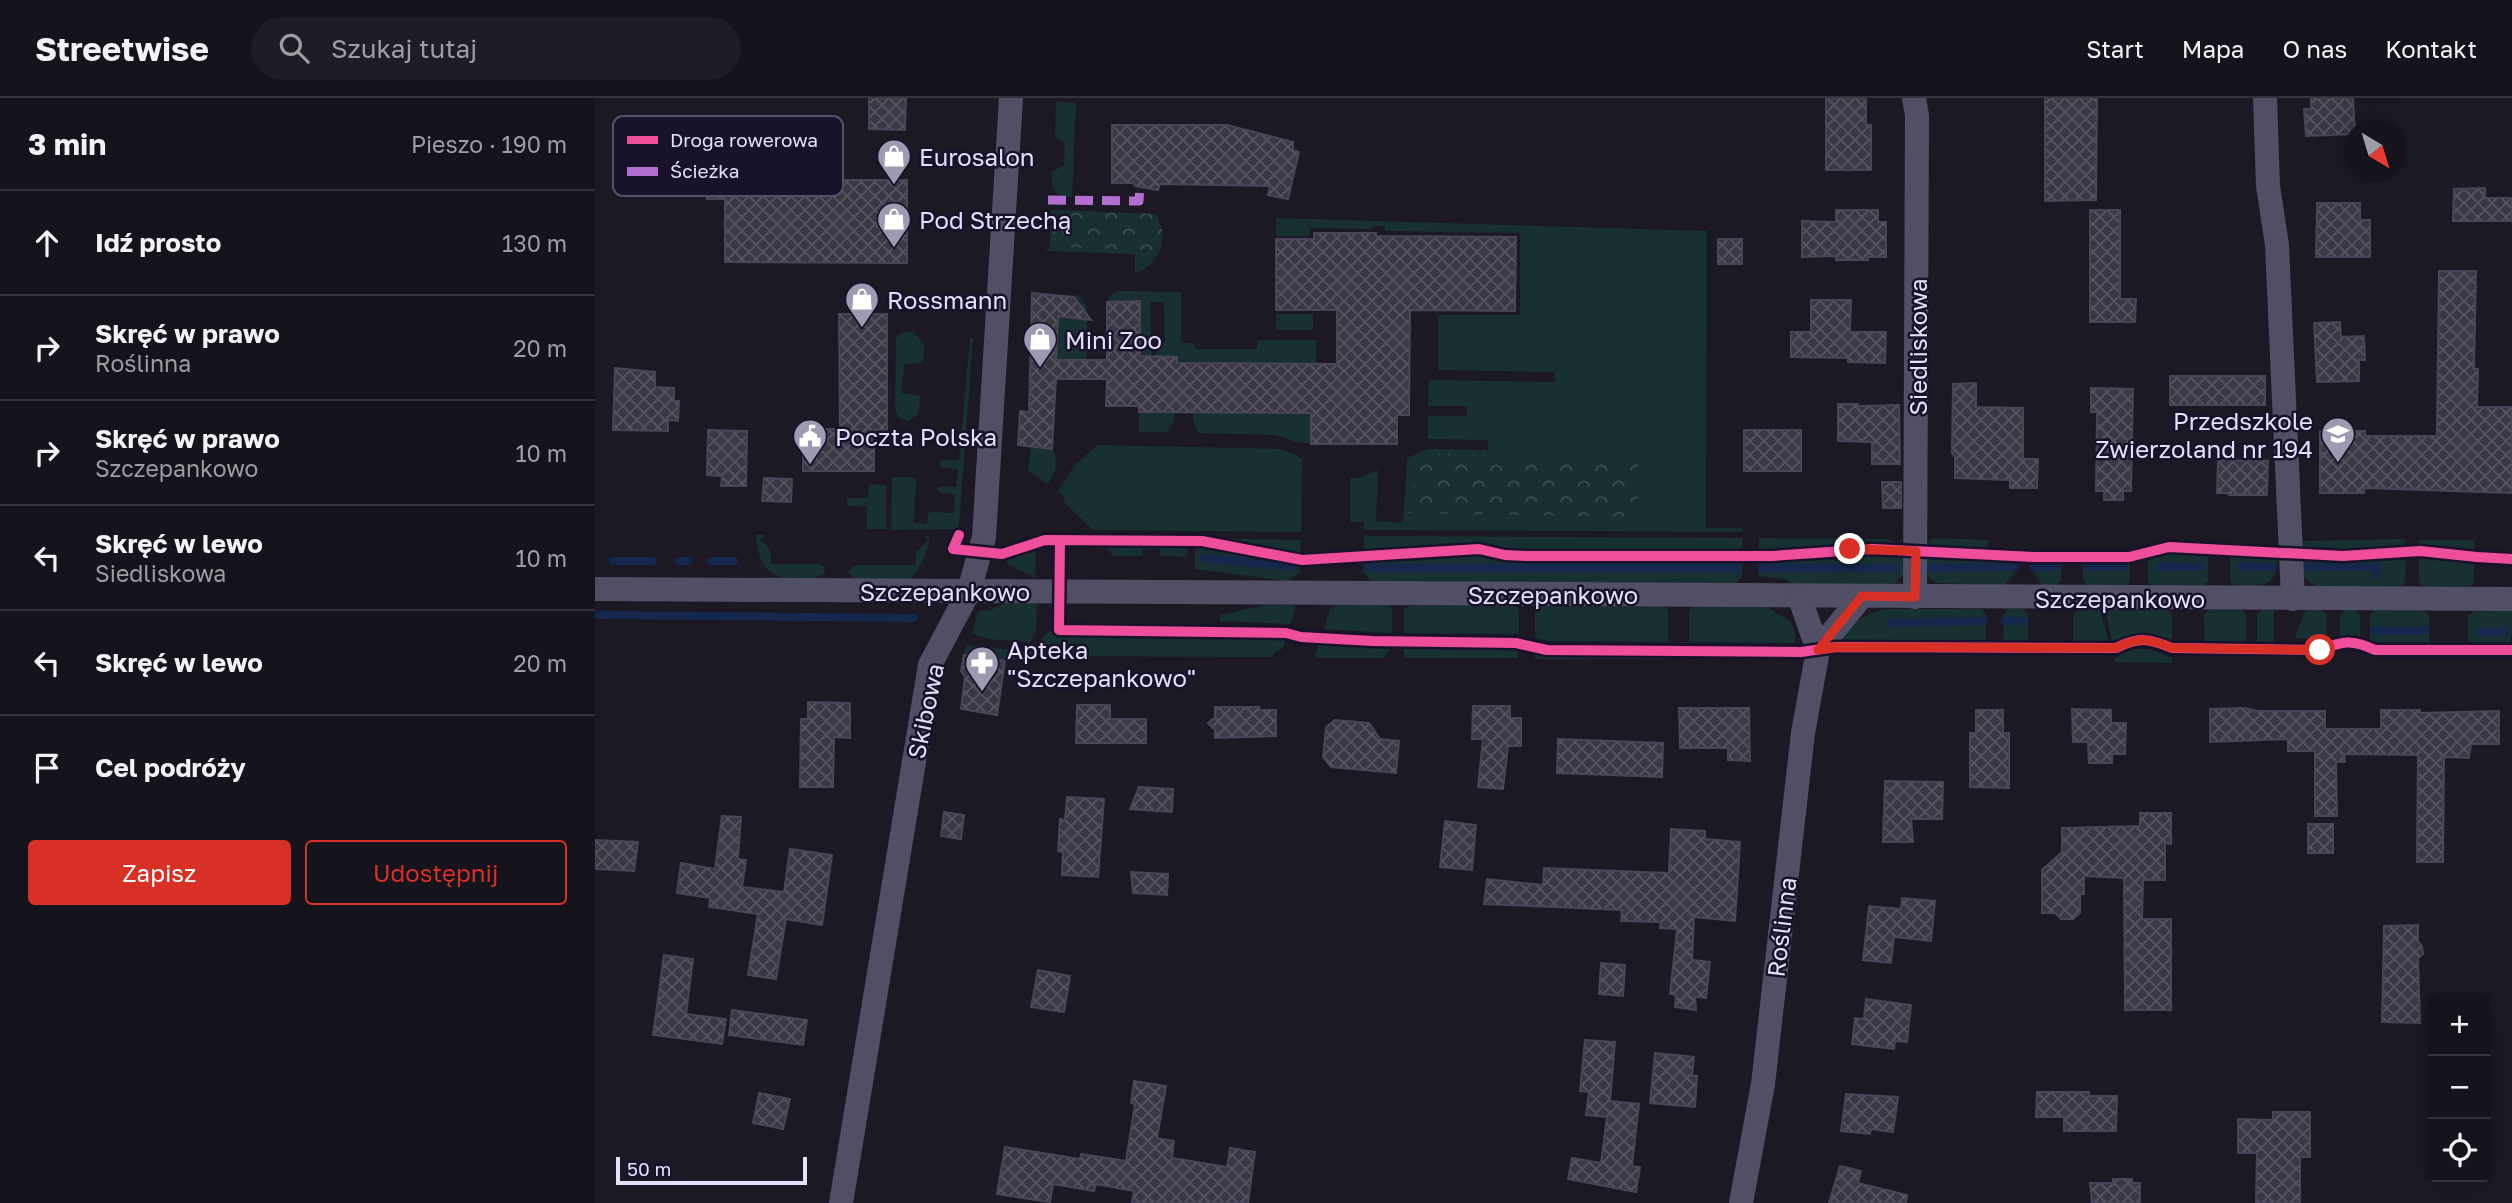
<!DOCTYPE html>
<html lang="pl">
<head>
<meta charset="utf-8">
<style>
	:root { --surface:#15131c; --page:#1e1c25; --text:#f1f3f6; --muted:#9d9ea3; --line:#34323b; --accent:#d93025 }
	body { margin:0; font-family:"Golos Text",sans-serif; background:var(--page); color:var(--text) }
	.controls { position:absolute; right:21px; bottom:21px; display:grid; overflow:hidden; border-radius:7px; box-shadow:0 7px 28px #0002 }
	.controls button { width:63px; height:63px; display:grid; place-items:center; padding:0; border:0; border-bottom:2px solid var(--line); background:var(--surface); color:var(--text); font:35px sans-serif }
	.compass { position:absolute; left:1749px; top:21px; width:63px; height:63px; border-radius:50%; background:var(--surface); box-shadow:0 7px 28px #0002; rotate:142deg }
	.scale { position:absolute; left:21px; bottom:18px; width:191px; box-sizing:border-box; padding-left:7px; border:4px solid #e4dffd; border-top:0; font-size:19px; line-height:24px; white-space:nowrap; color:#e4dffd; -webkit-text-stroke:5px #18132b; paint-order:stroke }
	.stop { position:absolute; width:21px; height:21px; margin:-16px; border:5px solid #d93025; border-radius:50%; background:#fff }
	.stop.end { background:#d93025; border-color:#fff; box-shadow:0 2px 7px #0008 }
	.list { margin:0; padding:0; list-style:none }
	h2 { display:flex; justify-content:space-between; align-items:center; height:91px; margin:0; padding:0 28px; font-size:30px }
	h2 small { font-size:23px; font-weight:400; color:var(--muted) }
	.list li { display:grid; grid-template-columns:46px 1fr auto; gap:21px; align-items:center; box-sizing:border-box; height:105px; padding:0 28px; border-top:2px solid var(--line) }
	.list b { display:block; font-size:26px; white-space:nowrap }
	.list p { margin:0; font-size:23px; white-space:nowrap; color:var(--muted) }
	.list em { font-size:23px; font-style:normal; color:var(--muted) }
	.actions { display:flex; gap:14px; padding:21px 28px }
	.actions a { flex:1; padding:16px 0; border:2px solid var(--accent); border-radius:7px; text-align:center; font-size:24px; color:var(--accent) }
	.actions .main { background:var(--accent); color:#fff }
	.icon { flex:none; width:38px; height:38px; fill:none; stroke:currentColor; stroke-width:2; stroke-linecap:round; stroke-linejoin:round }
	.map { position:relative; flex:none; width:1917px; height:1105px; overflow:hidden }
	header { display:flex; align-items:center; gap:42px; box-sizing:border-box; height:98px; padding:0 35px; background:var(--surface); border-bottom:2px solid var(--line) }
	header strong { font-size:33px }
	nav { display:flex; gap:38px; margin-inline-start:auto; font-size:24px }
	.search { width:490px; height:63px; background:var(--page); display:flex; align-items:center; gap:18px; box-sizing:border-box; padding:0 24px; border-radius:38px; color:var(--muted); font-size:26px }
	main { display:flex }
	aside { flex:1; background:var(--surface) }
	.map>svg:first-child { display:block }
</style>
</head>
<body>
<header>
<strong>Streetwise</strong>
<div class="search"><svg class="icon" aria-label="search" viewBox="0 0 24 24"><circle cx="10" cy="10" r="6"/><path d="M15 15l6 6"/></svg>Szukaj tutaj</div>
<nav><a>Start</a><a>Mapa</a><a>O nas</a><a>Kontakt</a></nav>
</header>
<main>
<aside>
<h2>3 min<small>Pieszo · 190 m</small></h2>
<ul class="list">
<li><svg class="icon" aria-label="ahead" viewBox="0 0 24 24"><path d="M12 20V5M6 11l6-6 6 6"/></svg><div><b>Idź prosto</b></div><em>130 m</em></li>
<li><svg class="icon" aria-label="right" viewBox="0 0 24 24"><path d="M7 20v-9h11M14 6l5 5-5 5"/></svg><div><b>Skręć w prawo</b><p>Roślinna</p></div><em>20 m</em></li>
<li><svg class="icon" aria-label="right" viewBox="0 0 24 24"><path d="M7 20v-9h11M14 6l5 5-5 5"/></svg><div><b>Skręć w prawo</b><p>Szczepankowo</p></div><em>10 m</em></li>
<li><svg class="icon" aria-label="left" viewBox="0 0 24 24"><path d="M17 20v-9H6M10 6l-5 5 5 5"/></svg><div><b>Skręć w lewo</b><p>Siedliskowa</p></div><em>10 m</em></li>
<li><svg class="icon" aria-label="left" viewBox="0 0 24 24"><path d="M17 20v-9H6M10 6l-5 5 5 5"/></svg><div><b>Skręć w lewo</b></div><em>20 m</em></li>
<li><svg class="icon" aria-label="arrive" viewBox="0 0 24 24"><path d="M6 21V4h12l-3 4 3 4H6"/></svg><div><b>Cel podróży</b></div></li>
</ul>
<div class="actions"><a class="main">Zapisz</a><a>Udostępnij</a></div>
</aside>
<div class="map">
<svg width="1917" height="1105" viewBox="0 0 1917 1105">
	<defs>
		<pattern id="forest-crowns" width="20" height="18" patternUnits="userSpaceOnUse" patternTransform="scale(1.75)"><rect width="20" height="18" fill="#173133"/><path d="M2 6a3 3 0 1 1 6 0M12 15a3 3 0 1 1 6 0" fill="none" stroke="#394e51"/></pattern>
		<pattern id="building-cross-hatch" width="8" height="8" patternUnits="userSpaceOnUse" patternTransform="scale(1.75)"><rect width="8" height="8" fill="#3b3846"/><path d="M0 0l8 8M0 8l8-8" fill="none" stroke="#575462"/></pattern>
	</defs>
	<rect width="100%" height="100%" fill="#1c1925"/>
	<g fill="#173133">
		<path d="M461 4 481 5 477 99 465 98 457 90V74L469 67 470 45 460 39Z"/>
		<path d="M681 120 1112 133 1111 430H1147V434L769 432V424H755V380H764L783 372 781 423 808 425 812 360 833 351 893 352V342L833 341V318H872V308H833L834 282 960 284V274L843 272V217H925V135L790 133V128H777V131L715 130 714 138H681Z"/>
		<path d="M455 149 565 153 555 167 540 176V156L450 153Z"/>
		<path d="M522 193 586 194V245H599L600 251H662L663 242H721V265H582V259L561 258 562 244H570L569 204H555L557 265H545V204H512L514 199Z"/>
		<path d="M483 196 492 210 491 272 486 281 487 262H461L462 218 485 220 486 208 479 199Z"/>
		<rect x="681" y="216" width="37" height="16"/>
		<path d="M309 234H318L329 246 328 265 309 266 306 295 325 298 323 316 313 323 304 320 300 310 301 240Z"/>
		<path d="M375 240H378L364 428 361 431 296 432 297 379H319L321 382 319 425 332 426 333 416 336 414 359 415 360 396 345 395 342 391 346 388 361 389 363 371 346 370 345 364 347 362H364Z"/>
		<path d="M544 314H579V322L572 334H544Z"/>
		<path d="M598 315H716V346L701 344 681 337 604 335 598 322Z"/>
		<path d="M502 347 684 351 697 355 707 361 706 434 498 432 470 405 468 397 463 393 479 368Z"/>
		<path d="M436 349 458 351C463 366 461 373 453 386L433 372Z"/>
		<path d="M274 386 291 387V431H272V409L252 408V400H273Z"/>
		<path d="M161 437H170L166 442 176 453V466H225L229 469 230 475C220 481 213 481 202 481 172 482 163 465 161 437Z"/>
		<path d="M329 438H334C334 454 325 470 315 482L262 481 253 474 259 467H320L321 454 333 443Z"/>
		<path d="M769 438 1147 440V455L916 454 886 447 769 456Z"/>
		<path d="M608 440 706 442 705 459Z"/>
		<path d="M1164 440 1290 441 1315 449 1256 448 1164 455Z"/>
		<path d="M1337 440 1393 442V453L1326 450V445H1334Z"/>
		<path d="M1810 441V450L1771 455 1706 453V443Z"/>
		<path d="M1824 442H1879V456L1824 450Z"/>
		<path d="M509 446 593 447 592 459 565 458V451H548L547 458H518Z"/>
		<path d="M600 447 705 466V474L692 483 600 471Z"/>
		<path d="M441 448 440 480 414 467 407 460Z"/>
		<path d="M1572 453H1613V483L1608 487H1556L1553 483V458Z"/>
		<path d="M886 455 917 462H1147V478L1142 485 777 484 768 474 769 464Z"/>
		<path d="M1256 455 1315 456 1311 474 1298 487 1194 486 1193 482 1164 478V462Z"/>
		<path d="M1635 455 1683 459C1681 492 1667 488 1639 487L1635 483Z"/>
		<path d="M1811 456 1810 484 1806 488H1722C1708 482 1706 474 1706 460L1771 462Z"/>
		<path d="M1824 456 1879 463V484L1875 488H1828L1824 484Z"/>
		<path d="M1326 457 1412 461 1418 464 1420 475 1409 487 1342 485 1331 477Z"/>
		<path d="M1439 462H1466V483L1461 487H1447L1439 475Z"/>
		<path d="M1488 462H1535V483L1531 487H1492L1488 482Z"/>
		<path d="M442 504 441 534 435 544 393 541 377 536 383 513 396 512 410 505Z"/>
		<path d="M671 507H697L700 511 695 526 625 523V517Z"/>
		<path d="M739 507H793L797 512V535L729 531 735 511Z"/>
		<path d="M813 508H920L924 512V536L809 535V512Z"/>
		<path d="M945 508 1070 509 1073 513V544L955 543 940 540V512Z"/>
		<path d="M1098 509H1172L1196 524 1200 536V545L1094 544V513Z"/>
		<path d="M1292 511H1387L1391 517V546H1241C1257 527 1267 515 1292 511Z"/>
		<path d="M1413 511H1428L1433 517V547H1408L1409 517Z"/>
		<path d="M1484 511H1505L1514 546 1478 547V517Z"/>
		<path d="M1510 511H1572L1577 517V547C1565 542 1553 535 1539 538 1531 540 1526 546 1518 546Z"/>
		<path d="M1615 511 1647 512 1651 517V547H1610L1609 517Z"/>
		<path d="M1667 512H1679V547H1662V517Z"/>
		<path d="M1713 512H1727L1732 517 1731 540H1700L1708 517Z"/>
		<path d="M1750 512H1760L1765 517V541L1745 540V517Z"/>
		<path d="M1779 512 1829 513 1834 518V549H1782L1775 545V517Z"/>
		<path d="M1879 513H1917V536L1913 549H1873V518Z"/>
		<path d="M460 529 461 536 692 538 688 550 679 555 678 559 440 558 410 563 369 558 371 547 438 554 451 536Z"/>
		<path d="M725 543 797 548 789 560H720Z"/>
		<path d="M809 548 924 549 923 560H809Z"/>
		<path d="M1539 551H1554L1577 560V565L1520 564V560Z"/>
		<path d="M940 553 951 556 1071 557V561H940Z"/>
	</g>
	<g fill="url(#forest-crowns)">
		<path d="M456 112 561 116 568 134 565 153 455 149Z"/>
		<path d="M823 355 1043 360 1042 419 813 415 814 388 823 387Z"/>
	</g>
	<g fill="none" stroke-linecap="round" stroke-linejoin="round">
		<g stroke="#14274c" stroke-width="8">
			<path d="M609 460 698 469"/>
			<path d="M18 463H58"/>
			<path d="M84 463H93"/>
			<path d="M116 463H139"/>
			<path d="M1492 469H1528"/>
			<path d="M1564 469H1605"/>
			<path d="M1646 469H1677"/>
			<path d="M1712 469H1782V476"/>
			<path d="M774 470H1141"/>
			<path d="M1166 470H1302"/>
			<path d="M1331 470 1420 469"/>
			<path d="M1439 470 1461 469"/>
			<path d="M0 517 319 520"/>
			<path d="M1410 523H1428"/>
			<path d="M1296 525 1389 523"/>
			<path d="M1779 533H1830"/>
			<path d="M1884 534H1909"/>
		</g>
	</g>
	<g fill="url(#building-cross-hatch)" stroke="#494458" stroke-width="2">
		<path d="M274 0H311L310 32 274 31Z"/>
		<path d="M1231 0H1271V27H1276V72H1231Z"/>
		<path d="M1450 0H1502L1501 102 1450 103Z"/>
		<path d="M1716 0H1758L1760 36 1711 38 1709 11H1716Z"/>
		<path d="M517 27H632L698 44V52L704 54 693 101 673 97 675 88 565 86 563 92 540 88 538 85H517Z"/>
		<path d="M112 82H312V165L130 164V101H112Z"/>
		<path d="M1890 90V100H1917V123H1858L1859 91Z"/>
		<path d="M1722 105H1765V122H1775V159H1721Z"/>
		<path d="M1241 112H1283V124H1291V159H1273V162H1241V158L1207 159V123L1241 124Z"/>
		<path d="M1495 112H1525V201H1541L1540 224H1495Z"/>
		<path d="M719 135H781V138L921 139 920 213 815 212 814 317H802V346H716V315L544 314V308H511L512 281H461L457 351 423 347 425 313 434 314 437 195 479 199 496 222 463 218 461 262H512V204L545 203V258L582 259V265L742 266V212H681V141H719Z"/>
		<rect x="1123" y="141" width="24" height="25"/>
		<path d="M1844 173H1881L1879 271H1883L1882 309H1917V395L1769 390V395H1725V333H1770V338H1842Z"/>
		<path d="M1216 202H1256L1255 234H1291L1290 265 1253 264V260L1196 259V234H1216Z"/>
		<path d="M244 216H292V332H279V373H208V331H245Z"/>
		<path d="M1745 224 1746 239 1769 238 1770 262H1764V283L1722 284 1719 225Z"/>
		<path d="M20 270 60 274V289L79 290V303H84L83 323 73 322V333L18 332Z"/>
		<rect x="1575" y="278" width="95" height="29"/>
		<path d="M1381 285V309L1428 310V361H1443L1442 390H1415V382L1360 380V359L1357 355 1358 286Z"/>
		<path d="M1496 290 1538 291 1536 393H1528V402H1509V393H1501L1502 314H1496Z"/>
		<path d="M1243 306H1263V308L1304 307 1305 366H1277V344L1243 343Z"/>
		<path d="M113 332 152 333 151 388H126L127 378 112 377Z"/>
		<rect x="1149" y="332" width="57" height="41"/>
		<path d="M1623 362 1673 363 1672 397H1634L1633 395H1622Z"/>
		<path d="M169 380 197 381 196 404 167 403Z"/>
		<path d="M1287 384H1306V410H1288Z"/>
		<path d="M369 557 410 563 402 617 366 611 370 579 366 573Z"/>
		<path d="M213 604 255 605V640L239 639 238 689H205L206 621H213Z"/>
		<path d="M482 607H515V621H551V645H481Z"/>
		<path d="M878 608H915V620H926V648H913L908 691 883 689 888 641H877Z"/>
		<path d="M620 609H664V612H681V638L620 640V632L613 625 620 619Z"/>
		<path d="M1084 610H1154L1155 663 1133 662V650H1085Z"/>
		<path d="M1650 610 1662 613H1730V631H1786V612H1825V615L1904 613V646H1876L1874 660 1849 659 1848 764H1822L1823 657 1749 656 1750 664H1741L1742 718H1720V653H1693V641L1615 644V611Z"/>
		<path d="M1477 611 1516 612V625H1531L1530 656H1517V665H1494L1493 644H1478Z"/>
		<path d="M1381 612H1408V635H1414V690L1375 689V635H1381Z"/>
		<path d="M740 622 774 625 785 641 804 643 801 675 736 669 728 659 731 629Z"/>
		<path d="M963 641 1068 645 1067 679 962 675Z"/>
		<path d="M1290 683 1348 684 1347 721H1316L1318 744H1288Z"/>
		<path d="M544 689 578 691 577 714 535 711Z"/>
		<path d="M472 699 509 701 503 779 467 777 468 754 463 753 465 721 470 722Z"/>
		<path d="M349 714 369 717 366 741 346 738Z"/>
		<path d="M1545 715H1576V746L1570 745V782H1548L1547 821H1576V912H1530L1529 780 1489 778V796H1485V815L1478 821H1466L1460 815H1447V772L1467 754V730L1545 728Z"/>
		<path d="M127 718 146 719 143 761 151 762 147 789 189 794 195 751 237 757 227 827 191 821 181 881 153 877 163 816 114 809 115 800 82 795 86 765 120 771Z"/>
		<path d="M850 723 881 727 877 772 845 769Z"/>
		<rect x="1713" y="726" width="25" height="29"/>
		<path d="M1076 731 1110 733V741L1145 744 1140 823 1099 819 1097 862 1115 864 1111 900 1100 899 1101 912 1080 909 1081 897 1075 896 1082 831 1065 830 1066 824 1026 823 1027 812 889 806 892 781 948 787 949 770 1074 775Z"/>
		<path d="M0 742 43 744 39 773 0 771Z"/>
		<path d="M536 774 573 776 572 797 538 795Z"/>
		<path d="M1307 800 1340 803 1336 843 1299 839 1296 865 1268 862 1274 808 1306 811Z"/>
		<path d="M1823 827V843L1827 848 1828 856 1823 860 1825 925 1787 924 1789 828Z"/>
		<path d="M69 857 98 861 91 916 131 921 127 946 58 937Z"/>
		<path d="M1006 865 1030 867 1028 898 1004 896Z"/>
		<path d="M443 872 475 878 469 914 436 909Z"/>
		<path d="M1271 901 1316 907 1312 944 1300 943 1299 951 1257 946 1260 920 1269 921Z"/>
		<path d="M137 912 212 922 208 947 134 937Z"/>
		<path d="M990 942 1020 944 1015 1003 1044 1006 1037 1068 1045 1069 1041 1094 973 1081 977 1060 1006 1065 1012 1019 991 1017 994 994 985 993Z"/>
		<path d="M1060 955 1099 959 1097 978H1102L1100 1009 1055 1005Z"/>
		<path d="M539 983 571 988 562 1040 579 1043 577 1060 632 1069 635 1050 660 1054 653 1105H537L539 1093 501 1086 499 1093 458 1086 455 1104 402 1096 410 1049 485 1061 486 1056 531 1063 540 1006 536 1005Z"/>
		<path d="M1442 994H1494V998H1522L1521 1033H1469V1019H1441Z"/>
		<path d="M164 995 195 1001 188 1031 158 1025Z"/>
		<path d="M1251 996 1303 999 1298 1034 1276 1031 1275 1036 1246 1033Z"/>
		<path d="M1678 1014H1715V1059H1705V1105H1661L1662 1055H1643V1021L1678 1022Z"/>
		<path d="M1245 1068 1266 1073 1263 1085 1312 1097 1311 1105H1234Z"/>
		<path d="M1518 1081H1537V1085H1545V1105H1497L1495 1085H1518Z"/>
	</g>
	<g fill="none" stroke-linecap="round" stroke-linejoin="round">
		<g stroke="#514f66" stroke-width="24">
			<path d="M1319 0 1322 18 1320 499"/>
			<path d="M1670 0 1673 88 1682 147 1698 501"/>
			<path d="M0 491 1917 501"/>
			<path d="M1204 498 1223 552"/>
			<path d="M246 1105 335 567 374 493 389 439 416 0"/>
			<path d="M1146 1105 1168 986 1208 635 1223 552 1267 498"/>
		</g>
		<path stroke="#b36fd0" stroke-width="9" stroke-dasharray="18 9" stroke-linecap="butt" d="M453 102 544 103 545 88"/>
		<g stroke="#18132b" stroke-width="15">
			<g id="cycleway">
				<path d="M364 437 358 451 407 456 450 442 607 443 707 462 884 451 910 457 931 458H1177L1278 451 1439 459H1534L1574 449 1748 458 1825 453 1882 459 1917 461"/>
				<path d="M465 442 464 532 691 535 706 539 777 543 921 545 952 552 1206 554 1241 549 1521 550C1544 539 1553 540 1577 550L1725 552C1748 543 1757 541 1780 552H1917"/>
			</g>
		</g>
		<use href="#cycleway" stroke="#ef4d9e" stroke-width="10"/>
	</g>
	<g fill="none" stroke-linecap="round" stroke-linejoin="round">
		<path stroke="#d93025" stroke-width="9" d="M1255 451 1321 453 1320 499 1267 498 1223 552 1241 549 1521 550C1544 539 1553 540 1577 550L1725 552"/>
	</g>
	<defs>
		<g id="shop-pin" transform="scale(1.75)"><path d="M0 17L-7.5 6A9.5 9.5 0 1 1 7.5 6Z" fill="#9e9ab1" stroke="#18132b"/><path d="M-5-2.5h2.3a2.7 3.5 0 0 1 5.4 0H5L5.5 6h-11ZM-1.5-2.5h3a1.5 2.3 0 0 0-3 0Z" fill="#fff"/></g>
		<g id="school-pin" transform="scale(1.75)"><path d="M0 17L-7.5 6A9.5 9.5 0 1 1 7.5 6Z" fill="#9e9ab1" stroke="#18132b"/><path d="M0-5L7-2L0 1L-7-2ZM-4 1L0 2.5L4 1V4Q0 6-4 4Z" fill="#fff"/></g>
		<g id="civic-pin" transform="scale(1.75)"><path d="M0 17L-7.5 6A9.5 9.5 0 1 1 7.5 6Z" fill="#9e9ab1" stroke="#18132b"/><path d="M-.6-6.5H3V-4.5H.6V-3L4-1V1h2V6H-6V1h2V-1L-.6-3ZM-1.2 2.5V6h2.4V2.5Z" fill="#fff"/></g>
		<g id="pharmacy-pin" transform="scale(1.75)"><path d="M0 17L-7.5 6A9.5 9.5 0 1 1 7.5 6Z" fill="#9e9ab1" stroke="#18132b"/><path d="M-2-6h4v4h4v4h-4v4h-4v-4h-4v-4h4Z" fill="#fff"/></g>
	</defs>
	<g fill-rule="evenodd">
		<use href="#shop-pin" x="299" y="58"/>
		<use href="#shop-pin" x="299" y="121"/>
		<use href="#shop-pin" x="267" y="201"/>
		<use href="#shop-pin" x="445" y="241"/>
		<use href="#school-pin" x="1743" y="336"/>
		<use href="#civic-pin" x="215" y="338"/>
		<use href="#pharmacy-pin" x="387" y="565"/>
	</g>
	<g text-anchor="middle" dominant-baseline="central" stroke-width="5" stroke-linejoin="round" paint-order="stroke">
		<g font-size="24" fill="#e4dffd" stroke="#18132b" text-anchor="start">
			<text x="324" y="58">Eurosalon</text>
			<text x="324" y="121">Pod Strzechą</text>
			<text x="292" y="201">Rossmann</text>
			<text x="470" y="241">Mini Zoo</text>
			<text x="1718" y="322" text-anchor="end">Przedszkole<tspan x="1718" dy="28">Zwierzoland nr 194</tspan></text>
			<text x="240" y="338">Poczta Polska</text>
			<text x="412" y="551">Apteka<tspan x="412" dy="28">"Szczepankowo"</tspan></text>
		</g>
		<g font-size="24" fill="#e4dffd" stroke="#18132b">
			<text transform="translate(1322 249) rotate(-90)">Siedliskowa</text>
			<text x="350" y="493">Szczepankowo</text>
			<text x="958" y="496">Szczepankowo</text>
			<text x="1525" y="500">Szczepankowo</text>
			<text transform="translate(330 613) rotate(-78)">Skibowa</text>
			<text transform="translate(1186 829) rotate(-83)">Roślinna</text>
		</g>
	</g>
	<rect x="18" y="18" width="230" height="80" rx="10" fill="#18132b" stroke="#55506a" stroke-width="2"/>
	<rect x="32" y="38" width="31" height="8" fill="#ef4d9e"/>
	<rect x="32" y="69" width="31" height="9" fill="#b36fd0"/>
	<g font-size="19" fill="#e4dffd">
		<text x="75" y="49">Droga rowerowa</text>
		<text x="75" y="80">Ścieżka</text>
	</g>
</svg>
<div class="controls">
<button>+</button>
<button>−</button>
<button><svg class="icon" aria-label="locate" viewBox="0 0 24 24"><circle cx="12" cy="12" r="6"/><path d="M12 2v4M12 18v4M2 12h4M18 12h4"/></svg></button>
</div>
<svg class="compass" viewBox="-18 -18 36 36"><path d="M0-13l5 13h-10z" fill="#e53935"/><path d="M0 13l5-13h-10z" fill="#9d9ea3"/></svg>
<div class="scale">50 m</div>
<div class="stop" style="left:1725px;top:552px"></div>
<div class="stop end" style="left:1255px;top:451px"></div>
</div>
</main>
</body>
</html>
